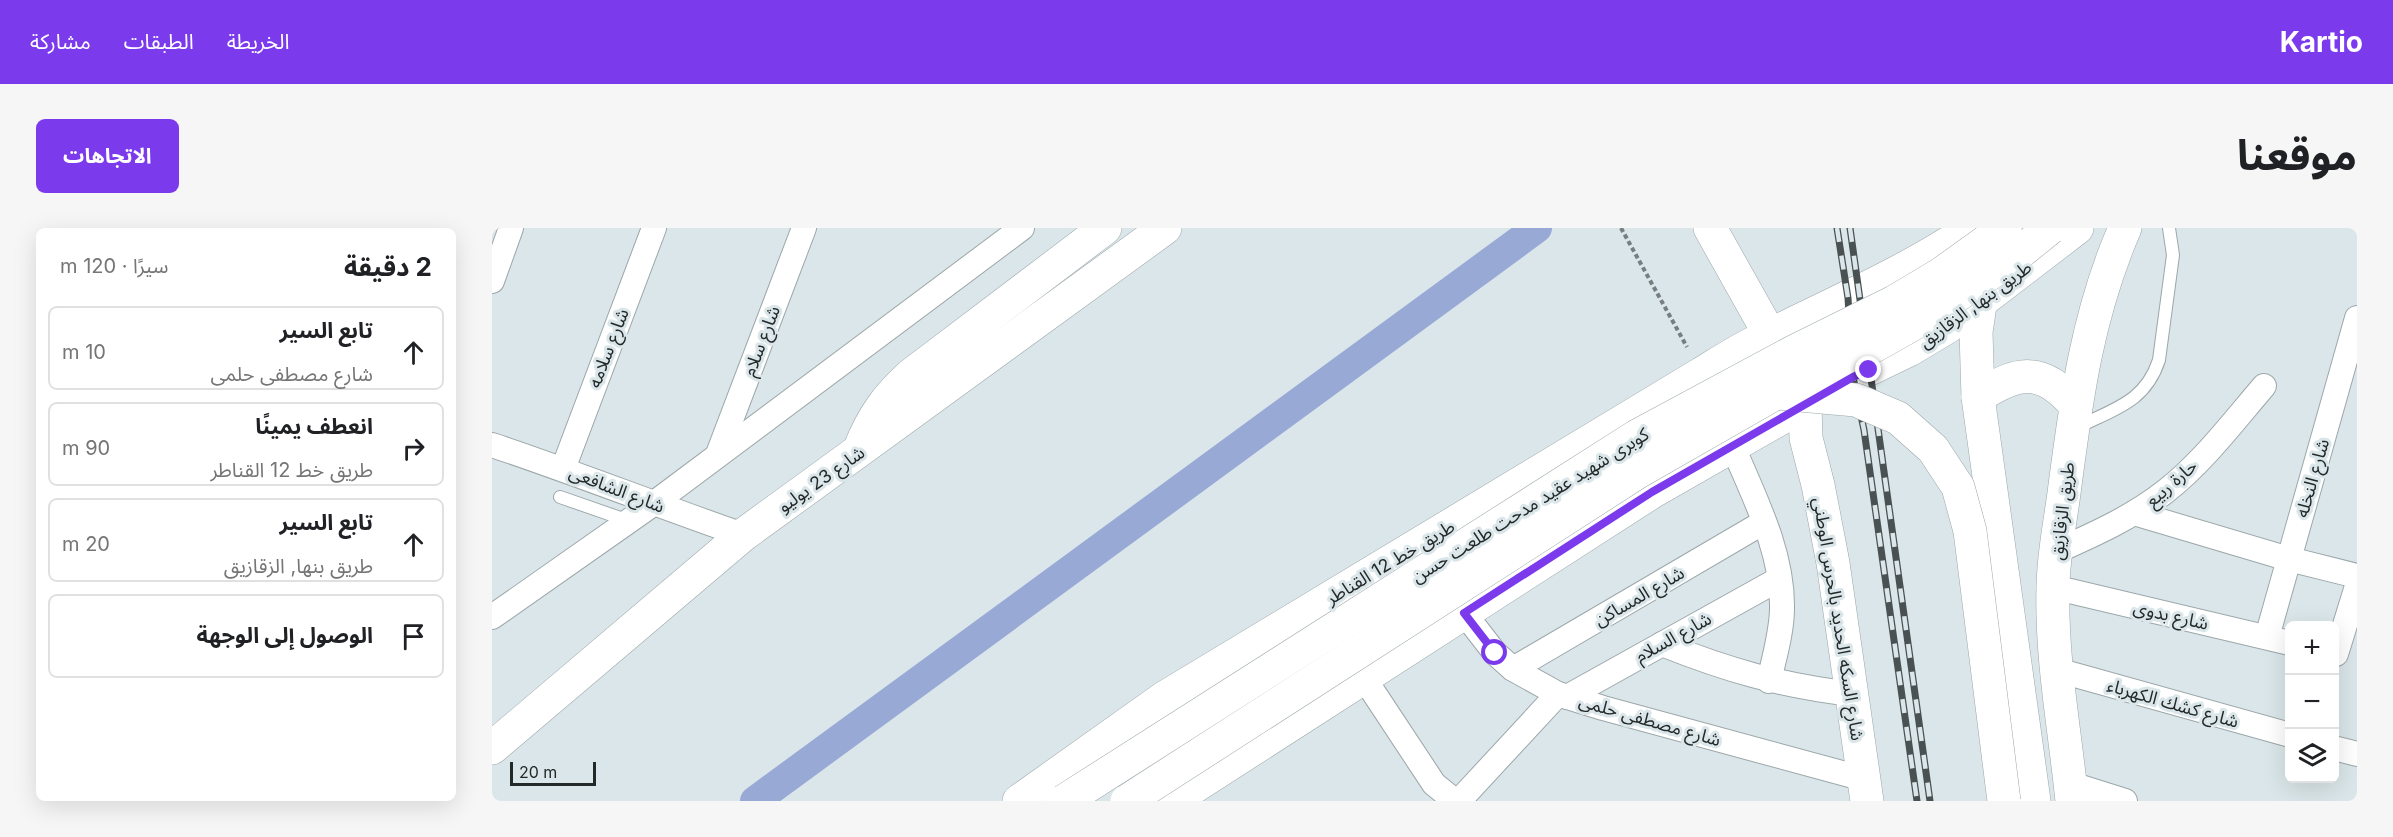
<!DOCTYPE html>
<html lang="ar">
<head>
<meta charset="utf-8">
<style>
	:root { --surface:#fff; --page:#f6f6f6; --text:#202124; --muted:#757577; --line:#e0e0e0; --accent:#7c3aed }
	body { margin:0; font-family:Inter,"Noto Sans Arabic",sans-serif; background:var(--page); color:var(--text); direction:rtl }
	.controls { position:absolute; right:18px; bottom:18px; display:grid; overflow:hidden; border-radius:9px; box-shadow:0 6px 24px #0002 }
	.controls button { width:54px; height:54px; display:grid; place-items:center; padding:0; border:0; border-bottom:2px solid var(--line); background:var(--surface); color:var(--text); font:30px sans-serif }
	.scale { position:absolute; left:18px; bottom:15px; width:86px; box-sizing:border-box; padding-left:6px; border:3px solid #232829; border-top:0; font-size:16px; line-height:21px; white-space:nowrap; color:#232829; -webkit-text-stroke:4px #dae6e9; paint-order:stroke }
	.stop { position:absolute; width:18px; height:18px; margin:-14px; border:4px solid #7c3aed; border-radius:50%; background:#fff }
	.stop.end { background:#7c3aed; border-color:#fff; box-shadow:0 2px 6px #0008 }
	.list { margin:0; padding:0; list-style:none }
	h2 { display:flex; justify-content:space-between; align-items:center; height:78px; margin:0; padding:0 24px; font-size:26px }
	h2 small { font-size:20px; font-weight:400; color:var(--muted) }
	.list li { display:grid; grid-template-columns:39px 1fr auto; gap:18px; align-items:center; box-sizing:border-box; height:84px; margin:0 12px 12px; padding:0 12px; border:2px solid var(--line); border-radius:9px }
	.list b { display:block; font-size:22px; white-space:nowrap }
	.list p { margin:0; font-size:20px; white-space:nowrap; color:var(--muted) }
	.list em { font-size:20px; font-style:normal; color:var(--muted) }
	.icon { flex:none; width:33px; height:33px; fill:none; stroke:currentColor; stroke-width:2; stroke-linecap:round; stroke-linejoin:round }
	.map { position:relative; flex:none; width:1865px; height:573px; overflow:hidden; direction:ltr; border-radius:9px }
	header { display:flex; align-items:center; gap:36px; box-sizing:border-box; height:84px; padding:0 30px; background:var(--accent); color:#fff }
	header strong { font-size:28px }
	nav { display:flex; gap:33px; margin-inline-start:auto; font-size:21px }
	.intro { display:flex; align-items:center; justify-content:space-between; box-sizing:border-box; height:144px; padding:0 36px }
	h1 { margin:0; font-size:42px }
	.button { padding:15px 27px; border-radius:9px; background:var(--accent); color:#fff; font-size:21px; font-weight:700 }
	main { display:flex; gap:36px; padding:0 36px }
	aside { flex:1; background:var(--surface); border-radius:9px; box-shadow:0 6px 24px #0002 }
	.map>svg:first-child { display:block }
</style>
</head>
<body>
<header>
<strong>Kartio</strong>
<nav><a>الخريطة</a><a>الطبقات</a><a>مشاركة</a></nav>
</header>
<div class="intro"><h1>موقعنا</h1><a class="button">الاتجاهات</a></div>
<main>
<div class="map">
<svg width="1865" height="573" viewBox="0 0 1865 573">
	<rect width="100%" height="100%" fill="#dae6e9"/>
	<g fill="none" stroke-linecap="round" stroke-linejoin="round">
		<path stroke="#98a9d6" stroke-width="30" d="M263 573 1045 0"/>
		<g stroke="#9ca7aa" stroke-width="14">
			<g id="lane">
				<path d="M1584 200C1621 181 1653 175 1667 132L1681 27 1677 0"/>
				<path d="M68 269 137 293"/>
			</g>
		</g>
		<g stroke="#9ca7aa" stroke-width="26">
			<g id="street">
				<path d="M0 53 19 0"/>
				<path d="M0 217C84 245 167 278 251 307"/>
				<path d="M1241 219C1262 269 1291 324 1290 380 1290 404 1282 430 1277 453"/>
				<path d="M226 226 312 0"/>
				<path d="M71 241 162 0"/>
				<path d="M1642 285 1797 331 1865 348"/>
				<path d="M1565 323C1603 306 1641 289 1674 263 1711 234 1741 194 1772 158"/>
				<path d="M1561 359 1798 415"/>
				<path d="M972 385 1003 425 1021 441 1066 466 1111 480 1372 551"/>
				<path d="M0 389 161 276 530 0"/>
				<path d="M1775 409 1865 90"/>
				<path d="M1170 416C1235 442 1290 458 1361 466"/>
				<path d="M1844 426 1865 358"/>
				<path d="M1021 441 1272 294"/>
				<path d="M1565 442 1798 507"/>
				<path d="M872 450 942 556 963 573"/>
				<path d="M1075 469 1287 351"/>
				<path d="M1842 520 1865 526"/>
				<path d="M1579 556 1633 573"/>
				<path d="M967 573 1066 466"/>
			</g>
		</g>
		<g stroke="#9ca7aa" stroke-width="34">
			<g id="secondary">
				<path d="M1218 0 1278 107 1313 178 1314 210 1326 257 1341 335 1375 573"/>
				<path d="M1490 63 1484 104 1486 169 1542 573"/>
				<path d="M1486 169C1525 143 1550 138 1583 177"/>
				<path d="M368 220C381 188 394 170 419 147L613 0"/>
				<path d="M0 520 251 307 673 0"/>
				<path d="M527 573 672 470 1209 146C1227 135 1245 123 1264 114 1337 77 1412 46 1480 0"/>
				<path d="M680 573 1160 264 1361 149 1417 122 1457 98 1585 0"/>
				<path d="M1580 573C1573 503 1559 431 1561 360 1561 329 1568 296 1572 265 1584 172 1595 87 1633 0"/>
			</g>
		</g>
		<path stroke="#767e80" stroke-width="4" stroke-dasharray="4.5 3" stroke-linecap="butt" d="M1129 0 1195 119"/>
		<use href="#lane" stroke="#fff" stroke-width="12"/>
		<use href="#street" stroke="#fff" stroke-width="24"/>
		<use href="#secondary" stroke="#fff" stroke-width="33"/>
		<g stroke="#4a5152" stroke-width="7">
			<g id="rail">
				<path d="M1345 0 1356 70 1361 149 1372 202 1425 573"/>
				<path d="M1358 0 1438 573"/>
			</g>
		</g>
		<use href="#rail" stroke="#dae6e9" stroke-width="4.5" stroke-dasharray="14" stroke-linecap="butt"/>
		<g stroke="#9ca7aa" stroke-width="34" stroke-linecap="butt">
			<g id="secondary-bridge">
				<path d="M1285 165 1364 172 1406 190 1441 221 1466 259 1478 303 1512 573"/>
				<path d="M572 573 1145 208 1303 123 1402 74 1449 46 1513 0"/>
				<path d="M635 573 1146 244 1284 165 1382 118 1430 91 1521 30 1558 0"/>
			</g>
		</g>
		<use href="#secondary-bridge" stroke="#fff" stroke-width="33"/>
	</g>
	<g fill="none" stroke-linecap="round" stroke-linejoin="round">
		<path stroke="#7c3aed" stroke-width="8" d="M1003 425 972 385 1160 264 1361 149 1377 142"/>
	</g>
	<g text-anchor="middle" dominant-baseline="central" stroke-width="6" stroke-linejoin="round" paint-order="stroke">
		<g font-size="18" fill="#232829" stroke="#dae6e9">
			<text transform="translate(1483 76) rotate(-36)">طريق بنها, الزقازيق</text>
			<text transform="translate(269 113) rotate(-69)">شارع سلام</text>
			<text transform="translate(116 120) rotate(-69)">شارع سلامه</text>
			<text transform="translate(1820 250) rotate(-74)">شارع النخله</text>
			<text transform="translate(329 251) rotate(-35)">شارع 23 يوليو</text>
			<text transform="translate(1679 255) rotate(-41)">حارة ربيع</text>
			<text transform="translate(125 261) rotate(21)">شارع الشافعى</text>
			<text transform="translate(1038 277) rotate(-32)">كوبرى شهيد عقيد مدحت طلعت حسن</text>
			<text transform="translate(1570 283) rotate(-83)">طريق الزقازيق</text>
			<text transform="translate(898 334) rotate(-31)">طريق خط 12 القناطر</text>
			<text transform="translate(1147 368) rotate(-30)">شارع المساكن</text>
			<text transform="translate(1679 387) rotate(13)">شارع بدوى</text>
			<text transform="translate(1347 391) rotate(81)">شارع السكه الحديد بالحرس الوطني</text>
			<text transform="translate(1181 409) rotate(-29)">شارع السلام</text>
			<text transform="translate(1681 475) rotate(16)">شارع كشك الكهرباء</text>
			<text transform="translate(1158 492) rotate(16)">شارع مصطفى حلمى</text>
		</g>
	</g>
</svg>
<div class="controls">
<button>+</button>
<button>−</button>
<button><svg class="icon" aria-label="layers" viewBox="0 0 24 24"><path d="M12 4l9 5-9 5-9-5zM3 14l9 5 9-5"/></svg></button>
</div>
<div class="scale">20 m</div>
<div class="stop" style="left:1003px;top:425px"></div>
<div class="stop end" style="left:1377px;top:142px"></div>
</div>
<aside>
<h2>2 دقيقة<small>سيرًا · 120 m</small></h2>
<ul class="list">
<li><svg class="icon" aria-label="ahead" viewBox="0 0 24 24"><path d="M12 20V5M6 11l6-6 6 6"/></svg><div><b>تابع السير</b><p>شارع مصطفى حلمى</p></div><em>10 m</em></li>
<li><svg class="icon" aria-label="right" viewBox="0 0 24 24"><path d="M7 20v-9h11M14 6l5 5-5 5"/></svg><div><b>انعطف يمينًا</b><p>طريق خط 12 القناطر</p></div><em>90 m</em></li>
<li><svg class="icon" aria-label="ahead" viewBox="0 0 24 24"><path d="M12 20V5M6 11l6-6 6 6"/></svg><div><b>تابع السير</b><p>طريق بنها, الزقازيق</p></div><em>20 m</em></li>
<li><svg class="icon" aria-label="arrive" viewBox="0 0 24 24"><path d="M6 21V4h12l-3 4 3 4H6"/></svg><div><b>الوصول إلى الوجهة</b></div></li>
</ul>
</aside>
</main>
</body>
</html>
